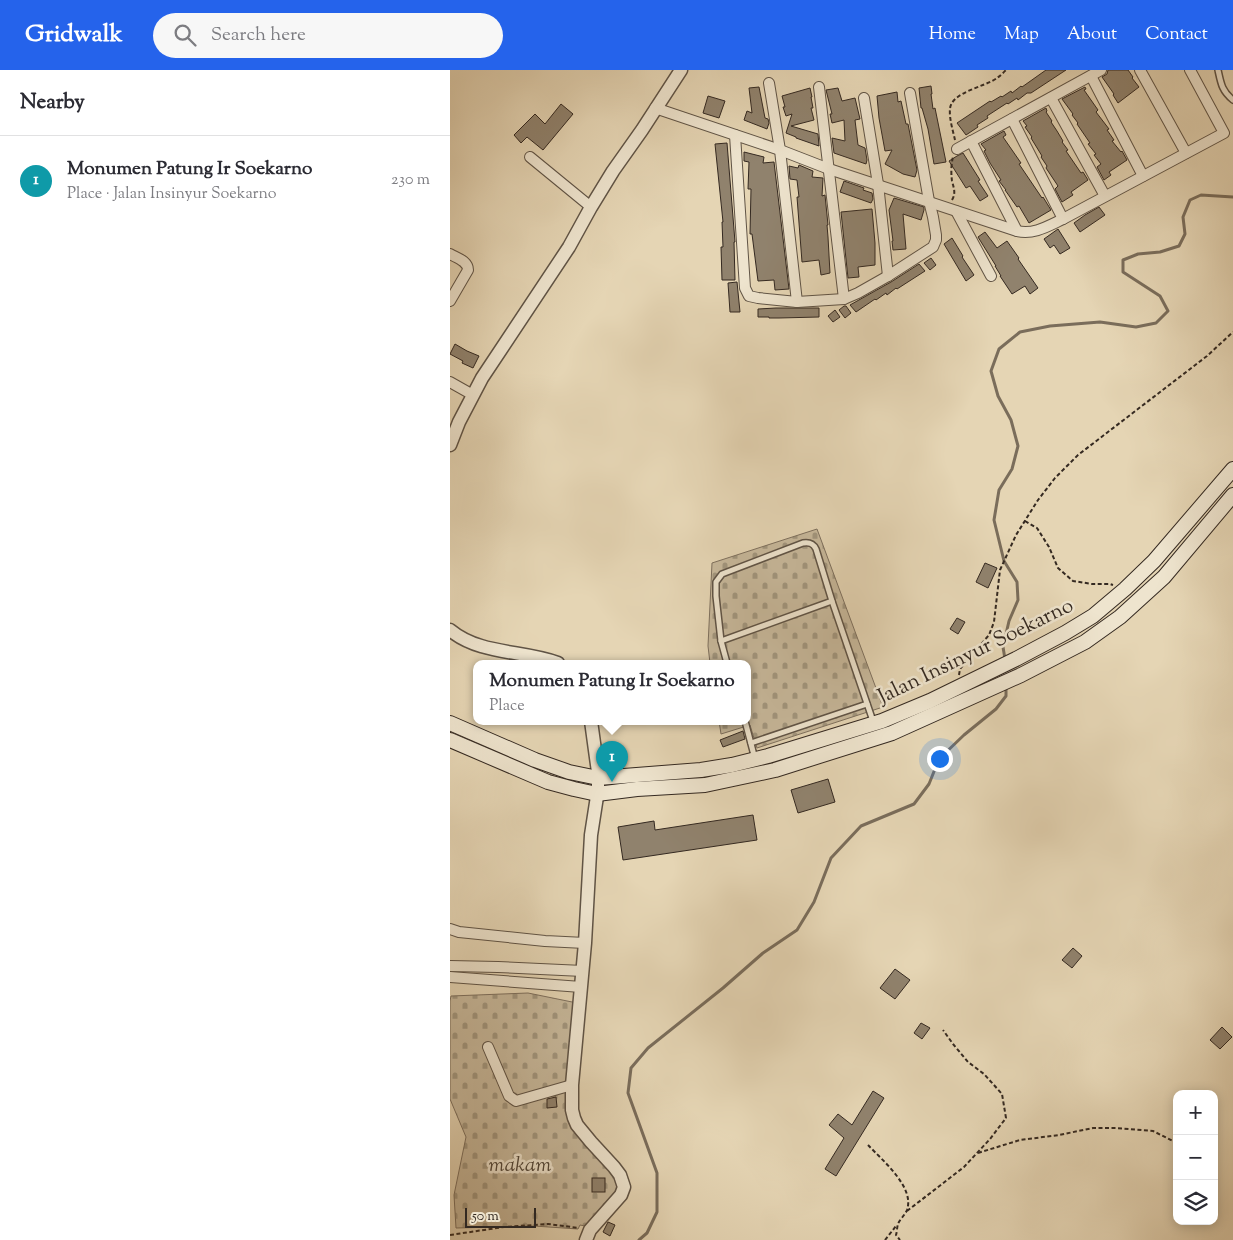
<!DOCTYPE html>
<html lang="en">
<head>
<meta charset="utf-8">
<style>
	:root { --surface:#fff; --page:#f7f7f7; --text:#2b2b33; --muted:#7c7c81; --line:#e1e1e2; --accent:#2563eb }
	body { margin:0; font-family:"Sorts Mill Goudy",serif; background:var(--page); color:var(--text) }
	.controls { position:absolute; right:15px; bottom:15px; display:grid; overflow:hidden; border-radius:10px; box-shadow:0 2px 12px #0003 }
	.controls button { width:45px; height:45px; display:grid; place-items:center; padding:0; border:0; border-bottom:1px solid var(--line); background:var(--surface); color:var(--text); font:25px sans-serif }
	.scale { position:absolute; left:15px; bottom:12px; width:71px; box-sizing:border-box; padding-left:5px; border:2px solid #342921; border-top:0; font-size:14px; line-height:18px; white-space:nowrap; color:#342921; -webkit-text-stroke:4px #eee4ce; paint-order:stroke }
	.you { position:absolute; left:489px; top:688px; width:18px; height:18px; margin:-12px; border:4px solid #fff; border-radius:50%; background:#1a73e8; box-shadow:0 0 0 8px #1a73e833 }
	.badge { display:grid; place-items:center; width:32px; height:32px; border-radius:50%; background:var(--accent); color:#fff; font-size:16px; font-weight:700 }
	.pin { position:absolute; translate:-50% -41px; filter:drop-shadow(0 1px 2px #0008) }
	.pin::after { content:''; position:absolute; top:26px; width:18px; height:15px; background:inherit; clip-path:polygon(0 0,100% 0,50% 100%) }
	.popup { position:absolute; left:23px; top:590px; width:278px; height:65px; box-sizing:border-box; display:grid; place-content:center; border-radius:10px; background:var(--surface); filter:drop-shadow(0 1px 4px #0005); font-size:16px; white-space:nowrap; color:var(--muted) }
	.popup b { font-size:19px; color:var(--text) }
	.popup::after { content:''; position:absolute; left:50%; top:100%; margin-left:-10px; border:10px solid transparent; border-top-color:var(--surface) }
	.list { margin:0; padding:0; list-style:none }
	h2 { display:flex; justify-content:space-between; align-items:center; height:65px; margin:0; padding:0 20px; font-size:21px }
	h2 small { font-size:16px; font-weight:400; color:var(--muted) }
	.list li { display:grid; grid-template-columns:32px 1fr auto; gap:15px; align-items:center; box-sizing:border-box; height:90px; padding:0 20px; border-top:1px solid var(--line) }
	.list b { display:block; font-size:19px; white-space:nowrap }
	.list p { margin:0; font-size:16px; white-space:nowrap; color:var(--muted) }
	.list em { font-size:16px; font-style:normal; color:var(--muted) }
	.icon { flex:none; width:28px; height:28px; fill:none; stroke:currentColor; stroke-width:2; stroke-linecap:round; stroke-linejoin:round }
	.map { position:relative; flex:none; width:783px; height:1170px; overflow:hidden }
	header { display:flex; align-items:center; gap:30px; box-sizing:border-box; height:70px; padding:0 25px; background:var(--accent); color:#fff }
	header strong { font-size:24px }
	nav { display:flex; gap:28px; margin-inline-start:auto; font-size:18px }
	.search { width:350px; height:45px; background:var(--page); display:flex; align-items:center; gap:12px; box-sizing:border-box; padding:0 18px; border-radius:28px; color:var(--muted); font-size:19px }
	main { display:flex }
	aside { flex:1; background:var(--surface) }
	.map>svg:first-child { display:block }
</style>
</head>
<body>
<header>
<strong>Gridwalk</strong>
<div class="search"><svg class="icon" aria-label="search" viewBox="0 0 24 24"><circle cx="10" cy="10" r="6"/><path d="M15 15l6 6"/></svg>Search here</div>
<nav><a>Home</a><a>Map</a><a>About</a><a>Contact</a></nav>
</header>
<main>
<aside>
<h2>Nearby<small></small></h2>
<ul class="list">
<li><span class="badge" style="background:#0f9aa8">1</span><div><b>Monumen Patung Ir Soekarno</b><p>Place · Jalan Insinyur Soekarno</p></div><em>230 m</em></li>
</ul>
</aside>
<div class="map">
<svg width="783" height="1170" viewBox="0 0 783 1170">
	<defs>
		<pattern id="cemetery-stones" width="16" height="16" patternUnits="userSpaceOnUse" patternTransform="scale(1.25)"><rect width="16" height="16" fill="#c7b89b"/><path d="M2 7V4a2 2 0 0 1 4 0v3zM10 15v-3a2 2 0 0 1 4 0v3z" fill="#a2967e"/></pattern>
	</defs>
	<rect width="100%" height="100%" fill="#e5d5b4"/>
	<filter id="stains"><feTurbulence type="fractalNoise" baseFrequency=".004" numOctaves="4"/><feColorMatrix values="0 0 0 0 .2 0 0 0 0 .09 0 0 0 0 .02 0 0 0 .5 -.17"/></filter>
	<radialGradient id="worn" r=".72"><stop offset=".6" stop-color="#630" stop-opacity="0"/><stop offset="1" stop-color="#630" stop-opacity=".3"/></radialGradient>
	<g fill="url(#cemetery-stones)" stroke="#7e705e">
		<path d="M367 459 433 637 307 678 300 655 271 664 269 651H297V593H260L258 576 262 493Z"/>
		<path d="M78 923 127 933 118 1035 164 1103 168 1112 167 1124 148 1141 135 1156 130 1155 128 1159 84 1156 6 1158 4 1125 16 1067 0 1029V931L1 926Z"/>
	</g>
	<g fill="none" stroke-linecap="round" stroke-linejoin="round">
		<g stroke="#7a6d5b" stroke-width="3">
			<path d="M555 589 553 577 559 551 568 530 567 512 554 491 544 450 549 420 562 399 568 376 561 350 548 326 541 301 549 279 570 262 600 256 650 252 686 257 706 253 718 241 710 226 673 202V190L688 184 710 182 729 176 735 164 733 147 740 130 751 125 783 127"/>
			<path d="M189 1170 197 1163 207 1142V1103L178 1023 181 998 198 978 273 918 313 883 347 860 364 832 381 788 411 756 464 734 479 714 489 689 514 665 546 639 556 626V615"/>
		</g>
	</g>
	<g fill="#90826d" stroke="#342921">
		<path d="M596 0H616L581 23H577L568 30 567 28 558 34 557 33 537 46 538 48 527 55 528 57 516 65 507 53 540 31 541 32 551 26 552 27 561 21 562 23 571 16 572 17Z"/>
		<path d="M658 0H678L683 7 682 8 689 17 668 33 663 25 664 24 652 7 657 4Z"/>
		<path d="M481 16 482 24H481L483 39 485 38 496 92 484 94 478 59 472 38H471L469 18Z"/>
		<path d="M309 17 315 48 318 49 319 53 317 59 294 50 297 41 302 43 299 18Z"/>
		<path d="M635 17 636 19 634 20 648 40 646 42 659 59 657 60 664 70 662 71 671 82 672 81 677 90 659 102 661 105 654 110 647 97 651 94 644 85 646 84 638 74 640 73 627 54 628 53 622 45 623 44 612 29Z"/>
		<path d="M360 18 362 27H361L363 38H361L364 50 341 56 368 64 369 76 346 68V67L336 63 342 44 336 46 333 37H335L332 26Z"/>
		<path d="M388 18 392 31 405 28 410 49 405 50 408 75 415 78 417 90 416 94 384 83 382 68 395 71 394 50 382 53 380 44H382L376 20Z"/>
		<path d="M447 22 448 32 451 31 456 54H458L467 100 465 107 453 104 435 94 442 80 435 81 429 48 427 26Z"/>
		<path d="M258 26 275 31 269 48 253 43Z"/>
		<path d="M111 34 123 44 93 80 77 67 71 73 64 65 85 44 95 54Z"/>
		<path d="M596 38 597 41 596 42 602 51 601 52 607 61 613 71 612 72 618 80 616 81 631 103 633 102 638 110 621 122 623 125 612 132 605 119 608 116 596 98 597 96 591 87 592 86 581 68 582 67 575 57 577 56 573 51Z"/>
		<path d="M554 61 556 65 553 67 571 93 569 94 592 128 593 127 601 140 579 153 569 136 567 137 555 120H556L549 111 551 110 540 93 534 81 536 80 531 74Z"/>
		<path d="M277 73 285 172H284L285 210H272L271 177H273L272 152H273L265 74Z"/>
		<path d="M294 82 314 87 313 93 324 92 339 219 325 220 324 210 308 211 302 164H300L301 119H298L299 92 294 91Z"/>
		<path d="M513 83 530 110 528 111 538 126 530 131 520 116 516 118 499 91 507 86Z"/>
		<path d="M349 95 363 101 362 107 373 108 372 126 375 125 378 155H377L378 167 380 203 371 205 369 190 352 192 347 127H349L347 110 340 109 339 96 348 98Z"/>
		<path d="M394 111 414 118 413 120 422 123 423 129 421 133 390 122Z"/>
		<path d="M444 128 474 137V140L471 150 453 144 456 179 443 180 442 171H443L439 140Z"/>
		<path d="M649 137 655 145 630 162 624 153 635 145Z"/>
		<path d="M422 139 425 173V195L408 197 409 207 398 208 391 142Z"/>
		<path d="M608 159 620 178 610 184 604 175 600 178 594 169Z"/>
		<path d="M535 162 547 178 557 171 569 188 568 189 588 218 580 224 575 216 562 224 550 206H551L545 196H546L528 167Z"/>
		<path d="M502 168 513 186 512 187 524 205 516 211 494 174Z"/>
		<path d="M481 188 486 195 480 200 474 193Z"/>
		<path d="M469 194 475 201 447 219 446 218 437 225 436 223 426 230 425 229 406 242 400 235 441 212Z"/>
		<path d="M287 212 290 242H280L278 213Z"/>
		<path d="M394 236H396L401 243 395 248 389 240Z"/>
		<path d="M326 238H369V247L329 248H319V247H308V239Z"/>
		<path d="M385 240 390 247 383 252 378 246Z"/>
		<path d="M5 274 17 281 29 286 23 298 12 293 13 291 0 284Z"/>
		<path d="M535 493 547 498 538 518 526 512Z"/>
		<path d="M507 548 515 552 508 564 500 559Z"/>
		<path d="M293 661 295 669 273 677 270 670Z"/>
		<path d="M378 709 385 732 348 743 341 720Z"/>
		<path d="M303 745 307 770 173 790 168 757 204 751 205 760Z"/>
		<path d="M623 878 632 886 622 898 612 890Z"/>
		<path d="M445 899 460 910 445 929 430 918Z"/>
		<path d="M471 953 480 958 472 969 464 963Z"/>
		<path d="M772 957 782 967 770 979 760 970Z"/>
		<path d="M423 1021 434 1028 386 1106 375 1099 394 1068 379 1055 388 1044 402 1055Z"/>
		<path d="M106 1027 107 1037 97 1038V1029Z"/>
		<rect x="142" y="1108" width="13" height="14"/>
		<path d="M158 1152 165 1155 160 1166 153 1162Z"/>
	</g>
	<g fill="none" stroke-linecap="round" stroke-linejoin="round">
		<g stroke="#605446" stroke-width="8">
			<g id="service">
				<path d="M768 0C771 14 772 21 783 30"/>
				<path d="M271 571 382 531"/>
				<path d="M277 593 271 571 266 526V512L272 504 353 473C359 472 363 473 366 479L382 531 424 654"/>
				<path d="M295 651 305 689"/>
				<path d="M301 673 417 634"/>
			</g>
		</g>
		<g stroke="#605446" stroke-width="12">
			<g id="minor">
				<path d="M690 0 736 83"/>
				<path d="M641 6 693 106"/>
				<path d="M319 13 330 80 347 232"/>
				<path d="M369 17 394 229"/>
				<path d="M414 28 428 114 438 206"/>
				<path d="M601 28 655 126"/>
				<path d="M205 38 330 80 379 99 567 161C584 165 598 156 613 149L774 63 740 0"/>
				<path d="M562 49 613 149"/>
				<path d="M285 65 295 218 299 226 308 228 347 232 394 229 408 223 438 206 483 177 486 170V165L483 147 479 131 460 23"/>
				<path d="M521 71 567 161"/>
				<path d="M507 79 651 0"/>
				<path d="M80 87 141 137"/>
				<path d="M506 141 541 206"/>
				<path d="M0 184C7 188 18 191 18 200L0 231"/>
				<path d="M0 312 23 325"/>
				<path d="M0 859 9 862 95 871 135 873"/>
				<path d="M0 896 48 897 133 901"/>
				<path d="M0 907 131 917"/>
				<path d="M38 977 59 1026 66 1031 122 1015"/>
			</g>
		</g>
		<g stroke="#605446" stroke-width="15">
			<g id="tertiary">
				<path d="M0 375 9 352 32 308 119 177 141 137 163 101 192 60 231 0"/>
				<path d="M0 560C30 585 73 580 108 593"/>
				<path d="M136 1170 140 1160 171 1125 174 1117 170 1105 164 1097 141 1072 127 1055 124 1048 122 1040V1015L135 873 141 765 148 720V702L141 651"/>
			</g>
		</g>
		<g stroke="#342921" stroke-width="16">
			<g id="secondary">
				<path d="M0 653 85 690 119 702 148 708 251 700 282 695 318 686 432 651 480 631 566 589 615 563 643 546 675 519 704 491 783 399"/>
				<path d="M0 670 98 712 124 719 147 724 187 719 255 715 325 700 442 663 571 605 635 572 670 547 714 507 783 425"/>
			</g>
		</g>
		<g stroke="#342921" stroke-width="2" stroke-dasharray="4 2.5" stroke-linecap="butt">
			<path d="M505 70C503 61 499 48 500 39 501 22 535 17 547 8 550 6 553 3 556 0"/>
			<path d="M502 130C506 123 504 119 502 111 501 104 501 94 503 87"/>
			<path d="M575 451 587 458 599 477 608 498 623 511 642 514H660L663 515"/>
			<path d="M509 605 510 599 539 565 544 552 550 500 566 465 588 430 605 408 628 385 757 286 783 262"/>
			<path d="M418 1075C432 1090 465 1117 457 1140 455 1145 450 1149 448 1154 447 1157 447 1162 446 1165L450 1170"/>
			<path d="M528 1083 570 1070 609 1065 643 1058H666L703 1061 727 1073"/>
			<path d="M457 1141 514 1097 540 1069 556 1048 552 1024 534 1004 518 992 503 974 493 960"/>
			<path d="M0 1165 54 1157 98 1154 129 1158"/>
			<path d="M435 1170 446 1156"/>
		</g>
		<use href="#service" stroke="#eee4ce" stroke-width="5"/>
		<use href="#minor" stroke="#eee4ce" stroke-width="10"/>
		<use href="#tertiary" stroke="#eee4ce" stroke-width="12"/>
		<use href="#secondary" stroke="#eee4ce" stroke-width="14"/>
	</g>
	<g text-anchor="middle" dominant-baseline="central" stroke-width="5" stroke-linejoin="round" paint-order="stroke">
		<g font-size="21" fill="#342921" stroke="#eee4ce">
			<text transform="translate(526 582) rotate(-26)">Jalan Insinyur Soekarno</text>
		</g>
		<g font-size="21" font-style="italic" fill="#514639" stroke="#eee4ce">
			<text x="70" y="1096">makam</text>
		</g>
	</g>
	<rect width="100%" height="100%" filter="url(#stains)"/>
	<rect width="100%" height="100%" fill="url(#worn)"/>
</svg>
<div class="controls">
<button>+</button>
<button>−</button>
<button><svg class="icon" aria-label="layers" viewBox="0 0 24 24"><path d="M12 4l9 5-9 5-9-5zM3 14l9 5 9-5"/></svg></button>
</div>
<div class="scale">50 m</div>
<div class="you"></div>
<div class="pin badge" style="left:162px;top:712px;background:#0f9aa8">1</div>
<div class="popup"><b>Monumen Patung Ir Soekarno</b>Place</div>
</div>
</main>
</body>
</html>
